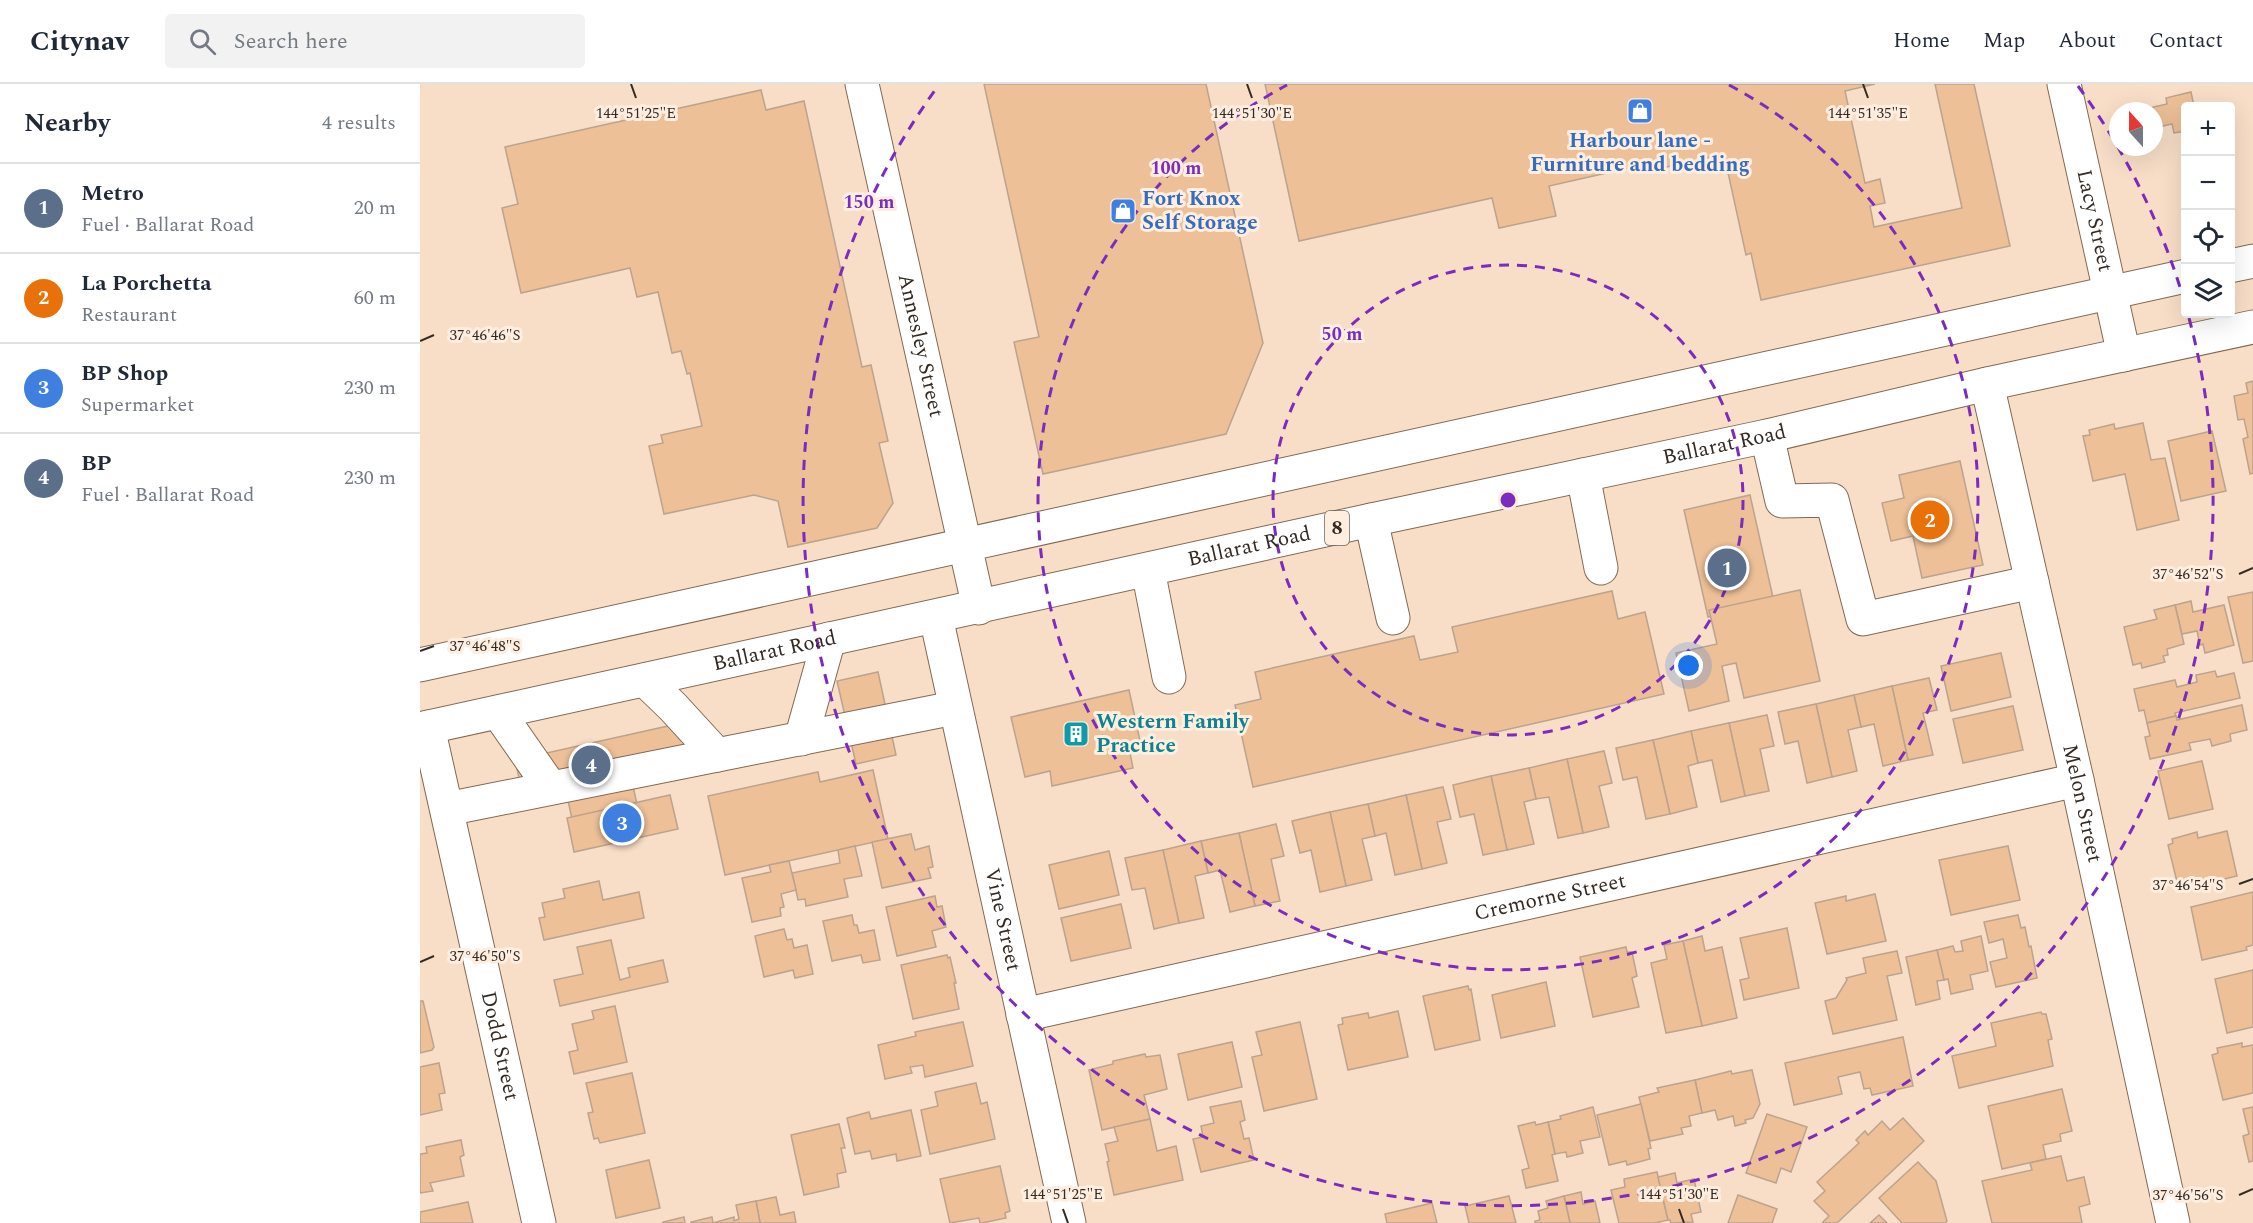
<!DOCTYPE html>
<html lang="en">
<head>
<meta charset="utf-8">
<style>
	:root { --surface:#fff; --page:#f2f2f3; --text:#1f2937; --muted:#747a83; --line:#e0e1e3; --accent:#1b66d0 }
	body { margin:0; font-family:Spectral,serif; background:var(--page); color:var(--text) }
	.controls { position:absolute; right:18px; top:18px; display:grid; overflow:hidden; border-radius:6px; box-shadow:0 6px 24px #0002 }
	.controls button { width:54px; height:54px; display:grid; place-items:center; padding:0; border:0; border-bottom:2px solid var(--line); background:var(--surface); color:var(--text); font:30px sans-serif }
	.compass { position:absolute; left:1689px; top:18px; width:54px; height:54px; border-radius:50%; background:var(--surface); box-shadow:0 6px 24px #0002; rotate:339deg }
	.you { position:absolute; left:1269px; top:582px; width:21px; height:21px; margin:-15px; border:4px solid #fff; border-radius:50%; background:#1a73e8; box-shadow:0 0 0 9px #1a73e833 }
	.badge { display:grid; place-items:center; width:39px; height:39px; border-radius:50%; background:var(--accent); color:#fff; font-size:20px; font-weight:700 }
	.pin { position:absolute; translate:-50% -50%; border:3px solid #fff; box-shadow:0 2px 6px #0006 }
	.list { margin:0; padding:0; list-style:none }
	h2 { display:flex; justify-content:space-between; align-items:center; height:78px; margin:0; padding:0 24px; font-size:26px }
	h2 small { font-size:20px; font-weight:400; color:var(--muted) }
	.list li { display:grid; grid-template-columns:39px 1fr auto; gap:18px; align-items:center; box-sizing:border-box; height:90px; padding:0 24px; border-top:2px solid var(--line) }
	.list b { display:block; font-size:22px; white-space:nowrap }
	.list p { margin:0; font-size:20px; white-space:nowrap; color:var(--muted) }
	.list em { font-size:20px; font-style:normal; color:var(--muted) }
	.icon { flex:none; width:33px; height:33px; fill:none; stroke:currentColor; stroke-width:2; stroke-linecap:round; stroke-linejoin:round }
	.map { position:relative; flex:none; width:1833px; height:1139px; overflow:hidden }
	header { display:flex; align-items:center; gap:36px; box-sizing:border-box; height:84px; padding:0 30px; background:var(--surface); border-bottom:2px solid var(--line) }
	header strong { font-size:28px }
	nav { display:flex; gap:33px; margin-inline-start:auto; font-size:21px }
	.search { width:420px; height:54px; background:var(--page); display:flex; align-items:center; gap:15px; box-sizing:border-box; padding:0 21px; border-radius:6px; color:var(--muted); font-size:22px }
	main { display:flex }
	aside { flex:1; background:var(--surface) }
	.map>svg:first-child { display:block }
</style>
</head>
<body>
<header>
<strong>Citynav</strong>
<div class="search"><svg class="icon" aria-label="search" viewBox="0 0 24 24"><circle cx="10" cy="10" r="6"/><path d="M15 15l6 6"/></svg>Search here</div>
<nav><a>Home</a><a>Map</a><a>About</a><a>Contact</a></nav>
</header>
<main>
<aside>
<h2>Nearby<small>4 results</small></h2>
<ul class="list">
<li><span class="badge" style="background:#5c6f8a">1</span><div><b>Metro</b><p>Fuel · Ballarat Road</p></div><em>20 m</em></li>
<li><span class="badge" style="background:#e8710a">2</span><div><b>La Porchetta</b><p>Restaurant</p></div><em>60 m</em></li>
<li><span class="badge" style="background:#3f7fe0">3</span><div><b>BP Shop</b><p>Supermarket</p></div><em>230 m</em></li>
<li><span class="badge" style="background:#5c6f8a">4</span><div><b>BP</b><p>Fuel · Ballarat Road</p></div><em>230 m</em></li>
</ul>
</aside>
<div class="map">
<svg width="1833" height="1139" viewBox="0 0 1833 1139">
	<rect width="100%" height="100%" fill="#f8dec7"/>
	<g fill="#edc097" stroke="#bca38e" stroke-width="1.5">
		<path d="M564 0H786L843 259 806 350 623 390 594 258 619 253Z"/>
		<path d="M845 0H1455L1425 7 1445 99 1460 95 1465 119 1450 122 1454 143 1542 124 1515 0H1554L1590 162 1341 216 1331 169 1326 171 1304 70 1233 86 1231 79 1129 102 1136 132 1079 144 1072 114 879 157Z"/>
		<path d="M341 6 346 26 384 17 442 283 451 281 468 357 459 359 473 419 457 444 368 463 358 417 334 411 244 430 229 362 243 359 241 351 282 342 270 289 267 290 261 267 252 269 238 208 217 213 210 184 101 209 82 124 98 120 85 63Z"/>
		<path d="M1771 8 1774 22H1766V47L1754 49 1752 40 1734 44V27H1730L1729 24 1747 20 1746 14Z"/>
		<path d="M1833 297V389L1830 390 1823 355 1828 353 1824 335 1818 336 1814 312 1828 309 1826 299Z"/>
		<path d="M1723 339 1731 376 1745 374 1759 436 1717 446 1705 390 1673 397 1663 352 1670 351 1669 346 1694 340 1695 345Z"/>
		<path d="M1792 347 1806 407 1761 417 1748 357Z"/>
		<path d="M1540 377 1563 481 1502 494 1493 452 1471 457 1462 419 1484 414 1479 391Z"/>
		<path d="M1330 411 1354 518 1288 533 1264 426Z"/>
		<path d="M1380 506 1400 597 1324 614 1316 579 1302 582 1309 617 1269 627 1256 569 1297 560 1289 526Z"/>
		<path d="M1192 507 1198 535 1225 528 1244 610 833 703 815 621 841 615 835 588 994 552 1000 576 1038 568 1032 543Z"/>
		<path d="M1833 508V577L1823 579 1808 513Z"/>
		<path d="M1771 517 1773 528 1804 521 1814 561 1785 569 1783 560 1780 561 1777 547 1762 550 1755 521Z"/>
		<path d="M1755 521 1764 560 1747 565 1748 571 1743 572 1745 578 1722 584 1721 579 1713 581 1704 543 1737 535 1734 526Z"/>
		<path d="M1581 569 1591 613 1531 627 1521 582Z"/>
		<path d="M1795 587 1797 593 1814 589 1820 614 1755 629 1756 632 1727 639 1724 626 1719 627 1714 605 1755 596 1757 603 1777 598 1776 591Z"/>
		<path d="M458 588 476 671 436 680 417 597Z"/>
		<path d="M1509 594 1517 626 1503 629 1513 671 1488 676 1472 602Z"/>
		<path d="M1472 602 1488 676 1463 682 1454 640 1441 643 1434 611Z"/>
		<path d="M709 606 722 666 710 669 713 684 632 702 630 687 605 693 591 633Z"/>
		<path d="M1434 611 1441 643 1428 646 1437 687 1412 693 1396 620Z"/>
		<path d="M1396 620 1412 693 1387 699 1378 657 1365 660 1358 628Z"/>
		<path d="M1822 621 1827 646 1810 650 1811 657 1792 662 1790 655 1769 659 1771 666 1730 675 1725 653 1730 652 1727 639 1756 632 1757 636Z"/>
		<path d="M1593 622 1603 666 1543 679 1533 635Z"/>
		<path d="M1347 631 1354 662 1340 665 1349 707 1325 712 1309 639Z"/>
		<path d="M266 638 277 688 213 702 219 730 154 745 148 716 106 725 95 676Z"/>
		<path d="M1309 639 1325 712 1301 718 1292 676 1278 679 1271 647Z"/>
		<path d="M1271 647 1278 679 1268 682 1277 723 1250 730 1233 656Z"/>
		<path d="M1233 656 1250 730 1226 735 1217 693 1203 696 1196 664Z"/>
		<path d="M1184 667 1192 699 1179 702 1189 743 1163 749 1147 675Z"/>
		<path d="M1147 675 1163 749 1138 754 1129 713 1116 715 1109 684Z"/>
		<path d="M1782 677 1793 725 1749 735 1738 687Z"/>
		<path d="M1109 684 1116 715 1104 718 1114 760 1087 766 1071 692Z"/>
		<path d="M453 686 468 755 305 791 288 712 398 688 400 698Z"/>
		<path d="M1071 692 1087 766 1063 771 1054 730 1040 733 1033 701Z"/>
		<path d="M1023 703 1031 735 1017 738 1027 779 1002 785 986 711Z"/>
		<path d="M250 711 258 745 154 768 147 734Z"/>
		<path d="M986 711 1002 785 975 791 966 749 955 752 948 720Z"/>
		<path d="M948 720 955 752 942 755 952 796 926 802 910 728Z"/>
		<path d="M910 728 926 802 900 808 891 766 880 769 872 737Z"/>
		<path d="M856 740 864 772 851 775 860 817 835 822 819 749Z"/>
		<path d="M1807 747 1817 792 1759 806 1748 761 1753 759 1752 755 1777 748 1778 754Z"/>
		<path d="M819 749 835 822 810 828 800 786 788 789 781 757Z"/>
		<path d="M491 750 495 766 509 762 513 783 508 784 511 794 462 804 452 758Z"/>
		<path d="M781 757 788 789 775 792 784 834 759 839 743 766Z"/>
		<path d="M435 762 442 792 424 795 428 813 386 822 385 815 378 816 372 789 420 779 418 766Z"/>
		<path d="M1588 762 1600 816 1531 831 1519 776Z"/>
		<path d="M743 766 759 839 734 845 725 804 712 806 705 774Z"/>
		<path d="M689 767 699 811 639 825 629 781Z"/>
		<path d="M369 777 376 806 361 810 364 823 360 824 361 832 332 838 322 794 351 788 349 781Z"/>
		<path d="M179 797 183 816 219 808 224 834 124 856 119 834 125 833 122 819 145 814 143 805Z"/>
		<path d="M1833 808V861L1826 863 1827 866 1782 876 1771 823Z"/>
		<path d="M1455 810 1466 857 1407 870 1395 819 1426 812V817Z"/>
		<path d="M515 812 517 823 522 822 526 843 512 847 516 863 477 872 466 823Z"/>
		<path d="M701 820 711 864 651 877 641 834Z"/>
		<path d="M432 831 434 841H437L439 849 454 846 460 876 443 879 441 871 412 877 403 837Z"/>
		<path d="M1598 831 1601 844 1605 843 1609 863 1611 862 1617 894 1576 903 1570 878 1587 874 1583 855 1569 859 1564 838Z"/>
		<path d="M1367 844 1379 904 1324 916 1320 896 1329 894 1320 854Z"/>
		<path d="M364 845 367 856 372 855 374 864 387 861 393 890 375 894 373 886 344 893 335 852Z"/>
		<path d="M1282 852 1285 867 1302 863 1317 934 1282 942 1263 857Z"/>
		<path d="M1561 852 1568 887 1550 891 1553 905 1531 910 1528 895 1524 896 1517 866 1533 862 1535 868 1543 867 1541 857Z"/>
		<path d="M191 856 200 896 210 893 208 884 243 876 248 898 140 922 134 896 163 890 157 863Z"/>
		<path d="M1263 857 1282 942 1246 949 1231 879 1247 875 1244 861Z"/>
		<path d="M1206 863 1207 868H1212L1217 892 1212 894 1219 923 1173 933 1160 873Z"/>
		<path d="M1517 866 1524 896 1517 897 1520 915 1496 921 1486 873Z"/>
		<path d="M1477 867 1482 889 1467 892 1477 936 1413 950 1405 917 1416 914 1427 896 1426 894 1446 889 1443 874Z"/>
		<path d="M527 871 528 874 530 873 536 899H534L539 925 493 935 481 881Z"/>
		<path d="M1833 886V943L1807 949 1795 895Z"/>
		<path d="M1126 898 1135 942 1081 954 1072 911Z"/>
		<path d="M1048 902 1049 906 1051 905 1060 956 1015 966 1003 912Z"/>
		<path d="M0 917H3L14 963 12 966 0 969Z"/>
		<path d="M195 922 207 978 154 990 149 968 158 966 152 940 174 935 172 927Z"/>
		<path d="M978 927 988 973 928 986 918 941 923 940 922 934 948 929 949 934Z"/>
		<path d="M1621 928 1622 930H1626L1632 955 1628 956 1633 982 1539 1004 1532 972 1576 962 1571 939Z"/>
		<path d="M543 938 553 982 505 993 503 981 490 983 492 989 465 995 458 961 496 952 495 948Z"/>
		<path d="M880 938 897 1015 844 1027 832 973 842 971 836 948Z"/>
		<path d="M1483 953 1493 1002 1452 1011 1450 1004 1444 1005 1440 988 1418 993 1422 1010 1374 1021 1365 979Z"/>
		<path d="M812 958 822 1003 768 1016 758 970Z"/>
		<path d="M1822 959V963L1833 961V1009L1803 1016 1792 971 1798 969 1797 964Z"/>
		<path d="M725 970 726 973 740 971 747 1005 724 1011 730 1035 682 1046 669 986 693 980V977Z"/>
		<path d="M19 979 25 1009 19 1010 22 1026 0 1031V983Z"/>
		<path d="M1332 986 1340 1020 1333 1034 1325 1036 1326 1039 1315 1042 1313 1032 1298 1036 1295 1026 1282 1029 1275 996 1311 987 1312 990Z"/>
		<path d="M212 989 225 1049 180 1059 178 1054 174 1055 168 1029 173 1028 166 999Z"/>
		<path d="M1275 996 1282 1029 1269 1032 1271 1042 1261 1044 1263 1050 1230 1057 1219 1013 1239 1008 1237 1004Z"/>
		<path d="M556 999 561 1020 567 1018 575 1055 510 1070 501 1026 518 1022 515 1008Z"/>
		<path d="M1642 1005 1652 1047 1640 1050 1641 1057 1623 1061 1626 1075 1582 1085 1568 1022Z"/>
		<path d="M821 1017 825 1036 820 1038 824 1055 829 1054 834 1076 781 1088 773 1055 783 1053 781 1042 794 1039 790 1023Z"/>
		<path d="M1221 1020 1231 1064 1228 1065 1230 1075 1207 1081 1206 1077 1189 1081 1177 1031Z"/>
		<path d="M1173 1023 1180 1053 1160 1057 1163 1069 1147 1073 1146 1068 1135 1070 1128 1038 1141 1035 1140 1032Z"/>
		<path d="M1833 1023V1077L1829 1078 1823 1052 1829 1050 1823 1025Z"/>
		<path d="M491 1026 501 1072 477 1077 476 1070 452 1075 450 1067 435 1070 427 1034 449 1028 451 1035Z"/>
		<path d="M1347 1030 1387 1043 1371 1088 1361 1084 1356 1099 1326 1089Z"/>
		<path d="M1483 1034 1504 1057 1417 1139H1402L1409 1132 1394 1117 1405 1107 1397 1098 1439 1059 1436 1056 1445 1047 1448 1051 1462 1037 1470 1046Z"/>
		<path d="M730 1035 737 1067 756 1062 763 1096 694 1111 687 1078 689 1077 685 1060 698 1057 694 1043Z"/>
		<path d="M1115 1038 1116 1041 1128 1038 1135 1070 1132 1071 1138 1097 1106 1104 1102 1086 1109 1084 1098 1042Z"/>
		<path d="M419 1040 425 1064H421L426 1088 417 1090 419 1103 384 1111 371 1051Z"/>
		<path d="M41 1056 44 1071 40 1073 44 1092 10 1099 13 1107 0 1109V1070L7 1069 6 1063Z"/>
		<path d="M1641 1072 1647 1097 1664 1093 1670 1120 1659 1123 1662 1139H1572L1562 1097 1612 1086 1610 1079Z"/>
		<path d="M229 1076 240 1124 196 1134 186 1086Z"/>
		<path d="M1498 1078 1516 1097 1527 1137 1525 1139H1482L1459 1114Z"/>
		<path d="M580 1082 590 1127 585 1129 586 1134 562 1139H560L559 1134 530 1139 520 1095Z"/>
		<path d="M1237 1088 1248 1136 1235 1139H1199L1191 1106 1205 1103 1204 1095Z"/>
		<path d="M1255 1089 1257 1099 1274 1095 1281 1128 1271 1130 1273 1138 1251 1139 1250 1136H1248L1238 1093Z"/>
		<path d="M1161 1108 1163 1120 1175 1117 1180 1139H1150L1144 1112Z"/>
		<path d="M1318 1111 1357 1125 1352 1139H1308Z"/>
		<path d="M1089 1112 1096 1139H1049L1045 1122Z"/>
		<path d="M1144 1112 1150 1139H1115V1137L1120 1136 1118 1127 1128 1124 1126 1117Z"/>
		<path d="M356 1113 360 1131 374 1128 376 1139H340L336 1117Z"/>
		<path d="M336 1117 340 1139H293L314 1133V1137L319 1135 316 1121Z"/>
		<path d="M48 1118 53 1139H0V1128Z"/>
		<path d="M1012 1119 1017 1139H967L965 1130Z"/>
		<path d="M1459 1131 1467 1139H1450Z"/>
		<path d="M264 1133 265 1139H243V1138Z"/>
		<path d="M292 1133 293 1139H271V1138Z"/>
	</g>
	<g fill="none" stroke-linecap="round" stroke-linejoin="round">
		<g stroke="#806a56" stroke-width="35">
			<g id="minor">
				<path id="s1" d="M442 0 559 524"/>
				<path id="s2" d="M1644 0 1704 271"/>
				<path id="s3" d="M1567 300 1657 696 1753 1139"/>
				<path d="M1347 352 1362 417 1412 416 1443 535 1612 498"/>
				<path d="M1163 391 1181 484"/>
				<path d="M951 436 973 534"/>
				<path d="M728 486 749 593"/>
				<path id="s4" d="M516 533 649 1139"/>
				<path d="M225 596 253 623 297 671 534 624"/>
				<path d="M78 628 131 704"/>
				<path id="s5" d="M8 643 119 1139"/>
				<path d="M381 655 409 555"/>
				<path d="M27 725 297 671"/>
				<path id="s6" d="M603 931 1657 696"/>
			</g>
		</g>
		<g stroke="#806a56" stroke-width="35">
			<g id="highway">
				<path d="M1810 182 1833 177"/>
				<path d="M0 581 1766 192"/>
				<path id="s7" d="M0 645 951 436 1347 352 1567 300 1833 243"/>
			</g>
		</g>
		<use href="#minor" stroke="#fff" stroke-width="33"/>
		<use href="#highway" stroke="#fff" stroke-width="33"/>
	</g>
	<path fill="none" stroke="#342a22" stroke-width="2" d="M211 0 216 14M827 0 832 14M1443 0 1448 14M0 257 14 251M1819 490 1833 484M0 567 14 562M1819 800 1833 795M0 878 14 872M1819 1111 1833 1105M643 1125 648 1139M1259 1125 1264 1139"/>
	<g fill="none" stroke="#7b2cbf" stroke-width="3" stroke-dasharray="10 8">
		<circle cx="1088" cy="416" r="235"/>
		<path d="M1309 1A470 470 0 1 1 867 1"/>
		<path d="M1658 2A705 705 0 0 1 1764 216M1769 234A705 705 0 1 1 518 2"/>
	</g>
	<defs>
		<g id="shop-square" transform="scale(1.35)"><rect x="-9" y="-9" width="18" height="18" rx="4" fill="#3f7fe0" stroke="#fdeee0"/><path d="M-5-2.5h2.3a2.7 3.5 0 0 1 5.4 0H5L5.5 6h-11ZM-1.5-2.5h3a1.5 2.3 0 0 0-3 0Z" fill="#fff"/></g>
		<g id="building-square" transform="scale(1.35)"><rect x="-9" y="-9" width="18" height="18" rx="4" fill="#0f9aa8" stroke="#fdeee0"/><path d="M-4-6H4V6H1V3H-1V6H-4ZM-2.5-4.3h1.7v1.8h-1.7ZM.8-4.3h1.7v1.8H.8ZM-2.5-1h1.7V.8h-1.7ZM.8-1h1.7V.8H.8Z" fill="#fff"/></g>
	</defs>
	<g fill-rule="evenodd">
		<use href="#shop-square" x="1220" y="27"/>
		<use href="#shop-square" x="703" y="127"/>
		<use href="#building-square" x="656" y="650"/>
	</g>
	<g text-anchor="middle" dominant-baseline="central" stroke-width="6" stroke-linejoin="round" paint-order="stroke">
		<rect fill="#fdeee0" stroke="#70655b" stroke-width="1.5" x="905" y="427" width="24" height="34" rx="4.5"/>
		<g font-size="20" font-weight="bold" fill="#342a22">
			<text x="917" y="444">8</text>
		</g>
		<g font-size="21" font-weight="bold" fill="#366cbe" stroke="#fdeee0">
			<text x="1220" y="57">Harbour lane -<tspan x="1220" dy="24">Furniture and bedding</tspan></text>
			<text x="722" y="115" text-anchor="start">Fort Knox<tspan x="722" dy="24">Self Storage</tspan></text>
		</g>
		<g font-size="21" fill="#342a22" stroke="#fdeee0">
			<text stroke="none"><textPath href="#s2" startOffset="140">Lacy Street</textPath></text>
			<text stroke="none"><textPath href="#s1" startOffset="268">Annesley Street</textPath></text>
			<text stroke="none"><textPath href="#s7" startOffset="1335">Ballarat Road</textPath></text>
			<text stroke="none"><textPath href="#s7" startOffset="849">Ballarat Road</textPath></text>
			<text stroke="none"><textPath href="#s7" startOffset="363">Ballarat Road</textPath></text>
			<text stroke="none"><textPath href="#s3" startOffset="430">Melon Street</textPath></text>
			<text stroke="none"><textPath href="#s6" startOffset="540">Cremorne Street</textPath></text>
			<text stroke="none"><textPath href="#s4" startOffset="310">Vine Street</textPath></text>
			<text stroke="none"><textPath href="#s5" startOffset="327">Dodd Street</textPath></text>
		</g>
		<g font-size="21" font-weight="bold" fill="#0d838f" stroke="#fdeee0" text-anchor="start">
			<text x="676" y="638">Western Family<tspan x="676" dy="24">Practice</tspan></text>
		</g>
	</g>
	<g font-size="15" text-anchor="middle" fill="#342a22" stroke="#fdeee0" stroke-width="6" stroke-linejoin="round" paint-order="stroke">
		<text x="216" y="34">144°51'25"E</text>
		<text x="832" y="34">144°51'30"E</text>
		<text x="1448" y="34">144°51'35"E</text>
		<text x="65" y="256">37°46'46"S</text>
		<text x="1768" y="495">37°46'52"S</text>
		<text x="65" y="567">37°46'48"S</text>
		<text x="1768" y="806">37°46'54"S</text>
		<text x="65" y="877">37°46'50"S</text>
		<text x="643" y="1115">144°51'25"E</text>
		<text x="1259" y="1115">144°51'30"E</text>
		<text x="1768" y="1116">37°46'56"S</text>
	</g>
	<circle cx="1088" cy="416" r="9" fill="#7b2cbf" stroke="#fdeee0" stroke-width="3"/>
	<g font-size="18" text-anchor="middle" font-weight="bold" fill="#7b2cbf" stroke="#fdeee0" stroke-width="6" stroke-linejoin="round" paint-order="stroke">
		<text x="756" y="90">100 m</text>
		<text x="449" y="124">150 m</text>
		<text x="922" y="256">50 m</text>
	</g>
</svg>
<div class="controls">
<button>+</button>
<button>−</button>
<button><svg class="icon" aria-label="locate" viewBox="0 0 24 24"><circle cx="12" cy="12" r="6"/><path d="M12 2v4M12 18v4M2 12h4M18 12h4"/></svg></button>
<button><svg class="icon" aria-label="layers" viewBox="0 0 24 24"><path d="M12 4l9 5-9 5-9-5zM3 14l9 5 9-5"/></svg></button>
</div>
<svg class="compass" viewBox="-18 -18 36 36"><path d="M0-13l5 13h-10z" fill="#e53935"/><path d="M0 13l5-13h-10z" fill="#747a83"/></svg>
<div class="you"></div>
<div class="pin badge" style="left:1307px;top:484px;background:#5c6f8a">1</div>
<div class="pin badge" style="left:1510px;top:436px;background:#e8710a">2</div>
<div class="pin badge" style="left:202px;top:739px;background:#3f7fe0">3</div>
<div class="pin badge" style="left:171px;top:681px;background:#5c6f8a">4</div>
</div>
</main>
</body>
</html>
